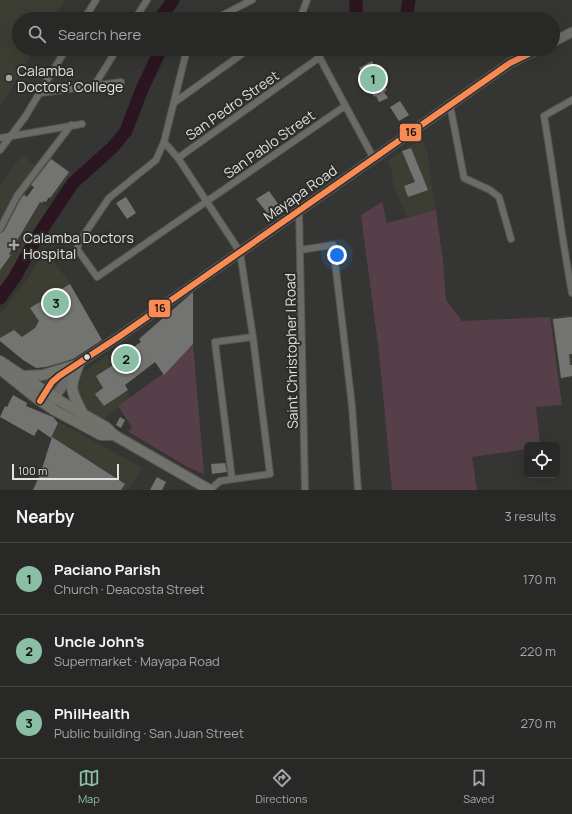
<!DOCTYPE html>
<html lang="en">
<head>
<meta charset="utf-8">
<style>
	:root { --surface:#282826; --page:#30302e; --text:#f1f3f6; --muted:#a5a6a7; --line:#444443; --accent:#8abfa5 }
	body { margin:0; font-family:Manrope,sans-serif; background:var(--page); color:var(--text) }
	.controls { position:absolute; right:12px; bottom:12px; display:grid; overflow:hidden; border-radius:6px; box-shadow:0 4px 16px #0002 }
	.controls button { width:36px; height:36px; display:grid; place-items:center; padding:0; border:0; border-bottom:1px solid var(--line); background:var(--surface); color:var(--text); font:20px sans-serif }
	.scale { position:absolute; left:12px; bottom:10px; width:107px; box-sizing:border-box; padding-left:4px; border:2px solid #e0e0dd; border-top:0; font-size:11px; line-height:14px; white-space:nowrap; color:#e0e0dd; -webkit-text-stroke:3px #2c2c28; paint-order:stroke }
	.you { position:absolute; left:337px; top:255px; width:14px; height:14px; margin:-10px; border:3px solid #fff; border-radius:50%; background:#1a73e8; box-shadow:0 0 0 6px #1a73e833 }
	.badge { display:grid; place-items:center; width:26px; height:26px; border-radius:50%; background:var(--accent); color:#111; font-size:13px; font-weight:700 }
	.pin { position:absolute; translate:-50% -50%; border:2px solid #fff; box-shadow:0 1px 4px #0006 }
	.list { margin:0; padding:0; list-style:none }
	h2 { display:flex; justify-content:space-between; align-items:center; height:52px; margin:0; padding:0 16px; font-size:17px }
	h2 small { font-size:13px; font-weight:400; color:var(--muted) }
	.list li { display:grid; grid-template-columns:26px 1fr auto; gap:12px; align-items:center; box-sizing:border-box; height:72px; padding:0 16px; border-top:1px solid var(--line) }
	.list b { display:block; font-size:15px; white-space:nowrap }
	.list p { margin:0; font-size:13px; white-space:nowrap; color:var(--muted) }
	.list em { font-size:13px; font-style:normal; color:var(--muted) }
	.icon { flex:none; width:22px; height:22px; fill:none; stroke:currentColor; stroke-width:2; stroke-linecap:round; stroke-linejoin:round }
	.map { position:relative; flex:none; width:572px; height:490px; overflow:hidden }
	.search { position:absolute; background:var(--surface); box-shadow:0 4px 16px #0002; left:12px; right:12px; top:12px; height:44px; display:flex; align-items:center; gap:10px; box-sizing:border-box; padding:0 14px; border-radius:22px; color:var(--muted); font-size:15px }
	.sheet { height:268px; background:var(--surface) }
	nav { display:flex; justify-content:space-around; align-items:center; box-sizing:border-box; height:56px; border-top:1px solid var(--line); background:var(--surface); font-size:11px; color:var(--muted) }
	nav a { display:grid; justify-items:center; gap:2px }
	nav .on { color:var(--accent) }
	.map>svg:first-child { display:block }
</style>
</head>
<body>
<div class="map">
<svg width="572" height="490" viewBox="0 0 572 490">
	<rect width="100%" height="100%" fill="#353633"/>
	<g fill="#3c3e34">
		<path d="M0 0H65L53 19H19V49H35L0 107Z"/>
		<path d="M422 138 428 155 430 176 436 210 407 217 394 187 391 169 387 161Z"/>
		<path d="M22 155 40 169 51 157 72 174 51 199 32 186 25 193 48 208 8 282 0 294V186Z"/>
		<path d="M46 250 70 284 102 340 66 363 47 367 52 341 39 322 35 328 22 337 0 338V314L22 287Z"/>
		<path d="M572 315V378L560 379 551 317Z"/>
		<path d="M108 354 130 397 102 421 84 407 78 391V384L81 374Z"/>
		<path d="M59 422 143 468 127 490H33L41 471 52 437Z"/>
	</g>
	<g fill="#563f49">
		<path d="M382 202 387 223 436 210 443 262 446 300 462 321 550 317 562 405 536 407 540 445H527V449L472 457 477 490H392L379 352 361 215Z"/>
		<path d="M193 344 204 474 186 466 129 432 132 427 118 406 167 371Z"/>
	</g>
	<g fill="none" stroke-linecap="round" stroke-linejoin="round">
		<g stroke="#2b1520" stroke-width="13">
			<path d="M356 0V11L358 19"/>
			<path d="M160 19 173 0"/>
			<path d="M406 19 409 0"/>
			<path d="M0 298 15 277 37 237 73 183 113 147 126 131 142 89 161 49"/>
		</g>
	</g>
	<g fill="#737472">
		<path d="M372 61 387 90 384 92 388 98 379 102 376 96 374 97 359 68Z"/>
		<path d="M400 101 409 115 399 121 390 107Z"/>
		<path d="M411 148 428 190 408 197 404 186 415 182 402 151Z"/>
		<path d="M51 159 69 172 50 198 49 197 46 202 44 201 42 203 40 202 9 254 11 255 0 270V233L4 231 21 198 24 195 27 197 34 187 31 185Z"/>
		<path d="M269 191 279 205 268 214 256 199Z"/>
		<path d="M126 197 136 213 127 219 116 203Z"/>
		<path d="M70 284 102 340 73 359 46 367 36 368 23 360 0 341V338L14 330 22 337 35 328 39 321 30 308Z"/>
		<path d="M193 292V344L164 375 155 362 125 385 128 390 104 406 95 394 103 388 96 376 118 362 116 359 141 342 139 339Z"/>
		<path d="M572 317V354H569L570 365H572V376L561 378 553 319Z"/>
		<path d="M13 395 27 403 26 406 53 417 58 423 51 438 38 429 34 436 0 417 5 406 7 407Z"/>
		<path d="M120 417 125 420 121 428 116 425Z"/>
		<path d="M52 437 125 484 121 490H33L41 472Z"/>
		<path d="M225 463 227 472 212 474 211 464Z"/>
		<path d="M157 477 166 482 162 490H150Z"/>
	</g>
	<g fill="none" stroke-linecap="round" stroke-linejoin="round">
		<g stroke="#545452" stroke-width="8">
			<g id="minor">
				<path d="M84 19 96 0"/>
				<path d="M135 19 147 0"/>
				<path d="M215 19 252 0"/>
				<path d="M302 19 301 16 307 0"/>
				<path d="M187 49 164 142 178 158 240 252 253 337 270 474 220 481 210 490"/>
				<path d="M315 49 374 159"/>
				<path d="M94 86 117 49"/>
				<path d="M40 93 121 82"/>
				<path d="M572 100 544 116C554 175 561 234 572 293"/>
				<path d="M175 102 249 49"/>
				<path d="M450 105 464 178 490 190 499 197 511 239"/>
				<path d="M0 138 82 124"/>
				<path d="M164 142 156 160 109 198 79 242 77 249 97 277 345 106"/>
				<path d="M0 150 25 117 66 49"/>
				<path d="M178 158 320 57"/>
				<path d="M299 210 305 490"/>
				<path d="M0 229 17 196 71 125"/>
				<path d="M300 250 333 245 352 406 358 490"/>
				<path d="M232 479 215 342 253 337"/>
			</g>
		</g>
		<g stroke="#545452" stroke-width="11">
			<g id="secondary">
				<path d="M553 42 572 32"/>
				<path d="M42 398 52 382 59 376 120 336 510 63 539 49"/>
				<path d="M50 403 76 368"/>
			</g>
		</g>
		<g stroke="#545452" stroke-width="12">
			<g id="trunk">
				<path d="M0 361 60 401 106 427 114 435 210 490"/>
				<path d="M79 364C68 391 71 389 83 414"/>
				<path d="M0 369 35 397 54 410 101 435H114"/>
				<path d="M24 376 43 375 79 364"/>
			</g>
		</g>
		<use href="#minor" stroke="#6a6b66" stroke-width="6"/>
		<use href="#secondary" stroke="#6b6c68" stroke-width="9"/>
		<use href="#trunk" stroke="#72726c" stroke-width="10"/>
		<g stroke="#2c2c28" stroke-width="9">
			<path id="bus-1" d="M40 401 52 382 59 376 120 336 510 63 539 49"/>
		</g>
		<use href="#bus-1" stroke="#f98a56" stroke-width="6"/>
	</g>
	<g fill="#a4a4a2" stroke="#2c2c28" stroke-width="1.5">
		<circle cx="9" cy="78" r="4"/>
		<path d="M12 239h4v4h4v4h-4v4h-4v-4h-4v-4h4z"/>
	</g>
	<circle fill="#e0e0dd" stroke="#2c2c28" stroke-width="1.5" cx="87" cy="357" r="3.5"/>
	<g text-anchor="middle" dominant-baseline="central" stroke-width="4" stroke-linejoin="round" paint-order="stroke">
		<g font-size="14" fill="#e0e0dd" stroke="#2c2c28" text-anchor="start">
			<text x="17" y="70">Calamba<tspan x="17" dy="16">Doctors' College</tspan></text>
			<text x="23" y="237">Calamba Doctors<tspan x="23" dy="16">Hospital</tspan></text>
		</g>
		<g font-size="14" fill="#e0e0dd" stroke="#2c2c28">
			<text transform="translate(232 105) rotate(-35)">San Pedro Street</text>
			<text transform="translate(269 144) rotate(-35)">San Pablo Street</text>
			<text transform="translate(300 193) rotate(-35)">Mayapa Road</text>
			<text transform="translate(291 351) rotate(-91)">Saint Christopher I Road</text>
		</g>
	</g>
	<g stroke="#2c2c28" stroke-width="1.5">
		<rect x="399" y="123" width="23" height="19" rx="4" fill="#f98a56"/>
		<rect x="148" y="299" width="23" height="19" rx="4" fill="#f98a56"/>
	</g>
	<g font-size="11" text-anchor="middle" font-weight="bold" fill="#111">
		<text x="411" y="136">16</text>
		<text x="160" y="312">16</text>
	</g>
</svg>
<div class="controls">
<button><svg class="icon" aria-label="locate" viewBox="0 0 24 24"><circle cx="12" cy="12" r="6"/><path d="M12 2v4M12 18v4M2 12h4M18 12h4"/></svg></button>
</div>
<div class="scale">100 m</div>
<div class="you"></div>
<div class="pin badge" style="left:373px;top:79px">1</div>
<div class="pin badge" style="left:126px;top:359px">2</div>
<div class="pin badge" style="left:56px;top:303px">3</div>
<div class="search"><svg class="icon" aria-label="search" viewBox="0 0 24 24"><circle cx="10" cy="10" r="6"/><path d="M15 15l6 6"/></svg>Search here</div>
</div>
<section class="sheet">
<h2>Nearby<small>3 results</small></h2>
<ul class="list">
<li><span class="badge">1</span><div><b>Paciano Parish</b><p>Church · Deacosta Street</p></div><em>170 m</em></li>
<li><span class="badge">2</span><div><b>Uncle John's</b><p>Supermarket · Mayapa Road</p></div><em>220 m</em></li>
<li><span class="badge">3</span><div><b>PhilHealth</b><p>Public building · San Juan Street</p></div><em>270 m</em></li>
</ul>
</section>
<nav>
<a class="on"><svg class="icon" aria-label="map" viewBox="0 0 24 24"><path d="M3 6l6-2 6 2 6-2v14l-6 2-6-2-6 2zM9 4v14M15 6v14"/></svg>Map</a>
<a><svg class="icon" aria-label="directions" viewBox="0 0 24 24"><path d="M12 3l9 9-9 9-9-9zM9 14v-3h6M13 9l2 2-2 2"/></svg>Directions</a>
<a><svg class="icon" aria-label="saved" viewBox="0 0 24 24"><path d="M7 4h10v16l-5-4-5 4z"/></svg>Saved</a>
</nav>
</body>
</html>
